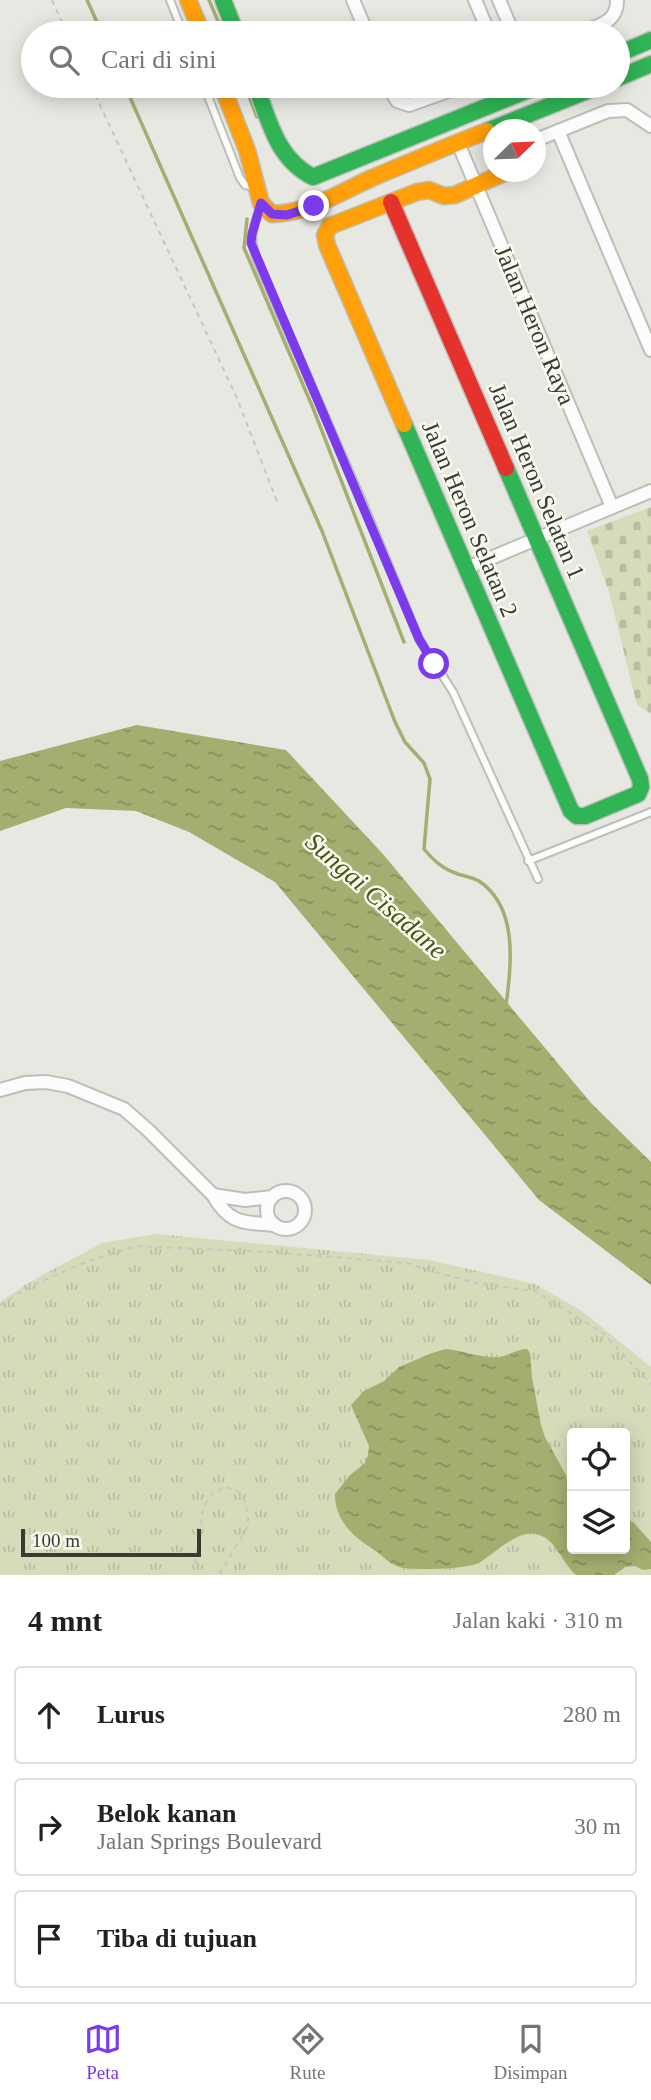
<!DOCTYPE html>
<html lang="id">
<head>
<meta charset="utf-8">
<style>
	:root { --surface:#fff; --page:#f2f2f2; --text:#202124; --muted:#757577; --line:#e0e0e0; --accent:#7c3aed }
	body { margin:0; font-family:"Times New Roman",serif; background:var(--page); color:var(--text) }
	.controls { position:absolute; right:21px; bottom:21px; display:grid; overflow:hidden; border-radius:7px; box-shadow:0 4px 18px #0003 }
	.controls button { width:63px; height:63px; display:grid; place-items:center; padding:0; border:0; border-bottom:2px solid var(--line); background:var(--surface); color:var(--text); font:35px sans-serif }
	.compass { position:absolute; left:483px; top:119px; width:63px; height:63px; border-radius:50%; background:var(--surface); box-shadow:0 4px 18px #0003; rotate:67deg }
	.scale { position:absolute; left:21px; bottom:18px; width:180px; box-sizing:border-box; padding-left:7px; border:4px solid #393a34; border-top:0; font-size:19px; line-height:24px; white-space:nowrap; color:#393a34; -webkit-text-stroke:5px #f7faec; paint-order:stroke }
	.stop { position:absolute; width:21px; height:21px; margin:-16px; border:5px solid #7c3aed; border-radius:50%; background:#fff }
	.stop.end { background:#7c3aed; border-color:#fff; box-shadow:0 2px 7px #0008 }
	.list { margin:0; padding:0; list-style:none }
	h2 { display:flex; justify-content:space-between; align-items:center; height:91px; margin:0; padding:0 28px; font-size:30px }
	h2 small { font-size:23px; font-weight:400; color:var(--muted) }
	.list li { display:grid; grid-template-columns:46px 1fr auto; gap:21px; align-items:center; box-sizing:border-box; height:98px; margin:0 14px 14px; padding:0 14px; border:2px solid var(--line); border-radius:7px }
	.list b { display:block; font-size:26px; white-space:nowrap }
	.list p { margin:0; font-size:23px; white-space:nowrap; color:var(--muted) }
	.list em { font-size:23px; font-style:normal; color:var(--muted) }
	.icon { flex:none; width:38px; height:38px; fill:none; stroke:currentColor; stroke-width:2; stroke-linecap:round; stroke-linejoin:round }
	.map { position:relative; flex:none; width:651px; height:1575px; overflow:hidden }
	.search { position:absolute; background:var(--surface); box-shadow:0 4px 18px #0003; left:21px; right:21px; top:21px; height:77px; display:flex; align-items:center; gap:18px; box-sizing:border-box; padding:0 24px; border-radius:38px; color:var(--muted); font-size:26px }
	.sheet { height:427px; background:var(--surface) }
	nav { display:flex; justify-content:space-around; align-items:center; box-sizing:border-box; height:98px; border-top:2px solid var(--line); background:var(--surface); font-size:19px; color:var(--muted) }
	nav a { display:grid; justify-items:center; gap:4px }
	nav .on { color:var(--accent) }
	.map>svg:first-child { display:block }
</style>
</head>
<body>
<div class="map">
<svg width="651" height="1575" viewBox="0 0 651 1575">
	<defs>
		<pattern id="grass-tufts" width="24" height="20" patternUnits="userSpaceOnUse" patternTransform="scale(1.75)"><rect width="24" height="20" fill="#d5dcba"/><path d="M3 7l-1-3M5 7V3M7 7l1-3M15 17l-1-3M17 17v-4M19 17l1-3" fill="none" stroke="#b8bea0"/></pattern>
		<pattern id="cemetery-stones" width="16" height="16" patternUnits="userSpaceOnUse" patternTransform="scale(1.75)"><rect width="16" height="16" fill="#d5dcba"/><path d="M2 7V4a2 2 0 0 1 4 0v3zM10 15v-3a2 2 0 0 1 4 0v3z" fill="#b8bea0"/></pattern>
		<pattern id="water-ripples" width="26" height="14" patternUnits="userSpaceOnUse" patternTransform="scale(1.75)"><rect width="26" height="14" fill="#a4ae70"/><path d="M2 4q2-2 4 0t4 0M15 11q2-2 4 0t4 0" fill="none" stroke="#878f5d"/></pattern>
	</defs>
	<rect width="100%" height="100%" fill="#e7e8e2"/>
	<path fill="url(#grass-tufts)" fill-rule="evenodd" d="M156 1234 429 1260 535 1284 582 1311 651 1367V1575H0V1302L26 1284 102 1243ZM572 1433H625V1549H572Z"/>
	<path fill="url(#cemetery-stones)" d="M651 507V714L637 705 609 592 587 531Z"/>
	<g fill="url(#water-ripples)">
		<path d="M137 725 286 750 382 853 591 1103 651 1162V1285L539 1200 275 882 189 832 136 811 66 808 0 831V761Z"/>
		<path d="M446 1349C461 1350 484 1359 499 1357 509 1356 517 1349 527 1349L530 1353 532 1378 541 1425 545 1437 572 1486V1549H625V1517L634 1523 651 1542V1569L643 1570 635 1566 625 1567 614 1575H576C562 1563 556 1538 536 1534 517 1530 494 1554 479 1563 468 1569 413 1571 399 1567 389 1564 382 1555 373 1549 352 1536 335 1520 335 1494L350 1475 365 1463 368 1455 369 1446 351 1405 364 1391 384 1381 399 1367 432 1353Z"/>
	</g>
	<g fill="none" stroke-linecap="round" stroke-linejoin="round">
		<g stroke="#a4ae70" stroke-width="3.5">
			<path d="M87 0 102 33"/>
			<path d="M209 0 223 33"/>
			<path d="M125 86 322 531 395 722 405 742 424 763 430 779 424 849C434 861 443 869 458 874 465 876 473 878 479 881 519 908 511 965 506 1006"/>
			<path d="M245 86 257 117"/>
			<path d="M247 219 244 248 313 408 404 642"/>
		</g>
		<g stroke="#bebfb9" stroke-width="10">
			<g id="lane">
				<path d="M170 0 183 33"/>
				<path d="M204 86 240 178 245 185 254 187"/>
				<path d="M261 204C253 230 248 236 258 263L363 503 419 639 453 692 538 879"/>
				<path d="M528 861 651 812"/>
			</g>
		</g>
		<g stroke="#bebfb9" stroke-width="16">
			<g id="street">
				<path d="M353 0 367 33"/>
				<path d="M475 0 489 33"/>
				<path d="M499 0 513 33"/>
				<path d="M580 33C598 26 618 22 617 0"/>
				<path d="M388 86 397 101 409 105 462 86"/>
				<path d="M558 131 651 350"/>
				<path d="M536 140 608 111 627 110 651 126"/>
				<path d="M458 143 612 507"/>
				<path d="M467 568 651 491"/>
				<path d="M0 1090 25 1083 46 1082 68 1086 124 1109 149 1131 213 1195C230 1225 243 1222 275 1225"/>
				<circle cx="286" cy="1210" r="19"/>
				<path d="M213 1195 245 1200 272 1197"/>
			</g>
		</g>
		<g stroke="#bebfb9" stroke-width="19">
			<g id="fast">
				<path d="M223 0 236 33"/>
				<path d="M618 54 651 40"/>
				<path d="M618 78 651 64"/>
				<path d="M256 86C269 121 277 159 313 177L538 86"/>
				<path d="M487 131 599 86"/>
				<path d="M404 424 571 811 577 816H585L638 794 641 787 640 779 506 468"/>
			</g>
		</g>
		<g stroke="#bebfb9" stroke-width="19">
			<g id="slow">
				<path d="M188 0 202 33"/>
				<path d="M222 86 247 150 261 203 272 214C309 213 339 193 372 178 410 162 448 146 487 131"/>
				<path d="M404 424 327 245 325 235 330 226 417 192 429 190 444 196 455 195 506 172"/>
			</g>
		</g>
		<g stroke="#bebfb9" stroke-width="19">
			<path id="jam" d="M391 202 506 468"/>
		</g>
		<g stroke="#c6c7c4" stroke-width="2" stroke-dasharray="5 5" stroke-linecap="butt">
			<path d="M52 0 67 33"/>
			<path d="M91 86 236 396 278 504"/>
			<path d="M0 1305 31 1286 83 1263 136 1246 269 1252 407 1263 441 1274 477 1283 535 1291 603 1333 651 1384"/>
			<path d="M195 1564 203 1508 212 1494 225 1487 236 1490 244 1499 248 1513V1526L219 1575"/>
		</g>
		<use href="#lane" stroke="#fbfcfb" stroke-width="6"/>
		<use href="#street" stroke="#fbfcfb" stroke-width="12"/>
		<use href="#fast" stroke="#30b455" stroke-width="16"/>
		<use href="#slow" stroke="#ff9f0a" stroke-width="16"/>
		<use href="#jam" stroke="#e5322d" stroke-width="16"/>
	</g>
	<g fill="none" stroke-linecap="round" stroke-linejoin="round">
		<path stroke="#7c3aed" stroke-width="9" d="M314 206 287 215 272 214 261 203 252 234 251 243 419 639 434 664"/>
	</g>
	<g text-anchor="middle" dominant-baseline="central" stroke-width="5" stroke-linejoin="round" paint-order="stroke">
		<g font-size="24" fill="#393a34" stroke="#f7faec">
			<text transform="translate(535 325) rotate(67)">Jalan Heron Raya</text>
			<text transform="translate(537 481) rotate(67)">Jalan Heron Selatan 1</text>
			<text transform="translate(470 519) rotate(67)">Jalan Heron Selatan 2</text>
		</g>
		<g font-size="26" font-style="italic" fill="#4b5415" stroke="#f7faec">
			<text transform="translate(376 896) rotate(41)">Sungai Cisadane</text>
		</g>
	</g>
</svg>
<div class="controls">
<button><svg class="icon" aria-label="locate" viewBox="0 0 24 24"><circle cx="12" cy="12" r="6"/><path d="M12 2v4M12 18v4M2 12h4M18 12h4"/></svg></button>
<button><svg class="icon" aria-label="layers" viewBox="0 0 24 24"><path d="M12 4l9 5-9 5-9-5zM3 14l9 5 9-5"/></svg></button>
</div>
<svg class="compass" viewBox="-18 -18 36 36"><path d="M0-13l5 13h-10z" fill="#e53935"/><path d="M0 13l5-13h-10z" fill="#757577"/></svg>
<div class="scale">100 m</div>
<div class="stop" style="left:434px;top:664px"></div>
<div class="stop end" style="left:314px;top:206px"></div>
<div class="search"><svg class="icon" aria-label="search" viewBox="0 0 24 24"><circle cx="10" cy="10" r="6"/><path d="M15 15l6 6"/></svg>Cari di sini</div>
</div>
<section class="sheet">
<h2>4 mnt<small>Jalan kaki · 310 m</small></h2>
<ul class="list">
<li><svg class="icon" aria-label="ahead" viewBox="0 0 24 24"><path d="M12 20V5M6 11l6-6 6 6"/></svg><div><b>Lurus</b></div><em>280 m</em></li>
<li><svg class="icon" aria-label="right" viewBox="0 0 24 24"><path d="M7 20v-9h11M14 6l5 5-5 5"/></svg><div><b>Belok kanan</b><p>Jalan Springs Boulevard</p></div><em>30 m</em></li>
<li><svg class="icon" aria-label="arrive" viewBox="0 0 24 24"><path d="M6 21V4h12l-3 4 3 4H6"/></svg><div><b>Tiba di tujuan</b></div></li>
</ul>
</section>
<nav>
<a class="on"><svg class="icon" aria-label="map" viewBox="0 0 24 24"><path d="M3 6l6-2 6 2 6-2v14l-6 2-6-2-6 2zM9 4v14M15 6v14"/></svg>Peta</a>
<a><svg class="icon" aria-label="directions" viewBox="0 0 24 24"><path d="M12 3l9 9-9 9-9-9zM9 14v-3h6M13 9l2 2-2 2"/></svg>Rute</a>
<a><svg class="icon" aria-label="saved" viewBox="0 0 24 24"><path d="M7 4h10v16l-5-4-5 4z"/></svg>Disimpan</a>
</nav>
</body>
</html>
